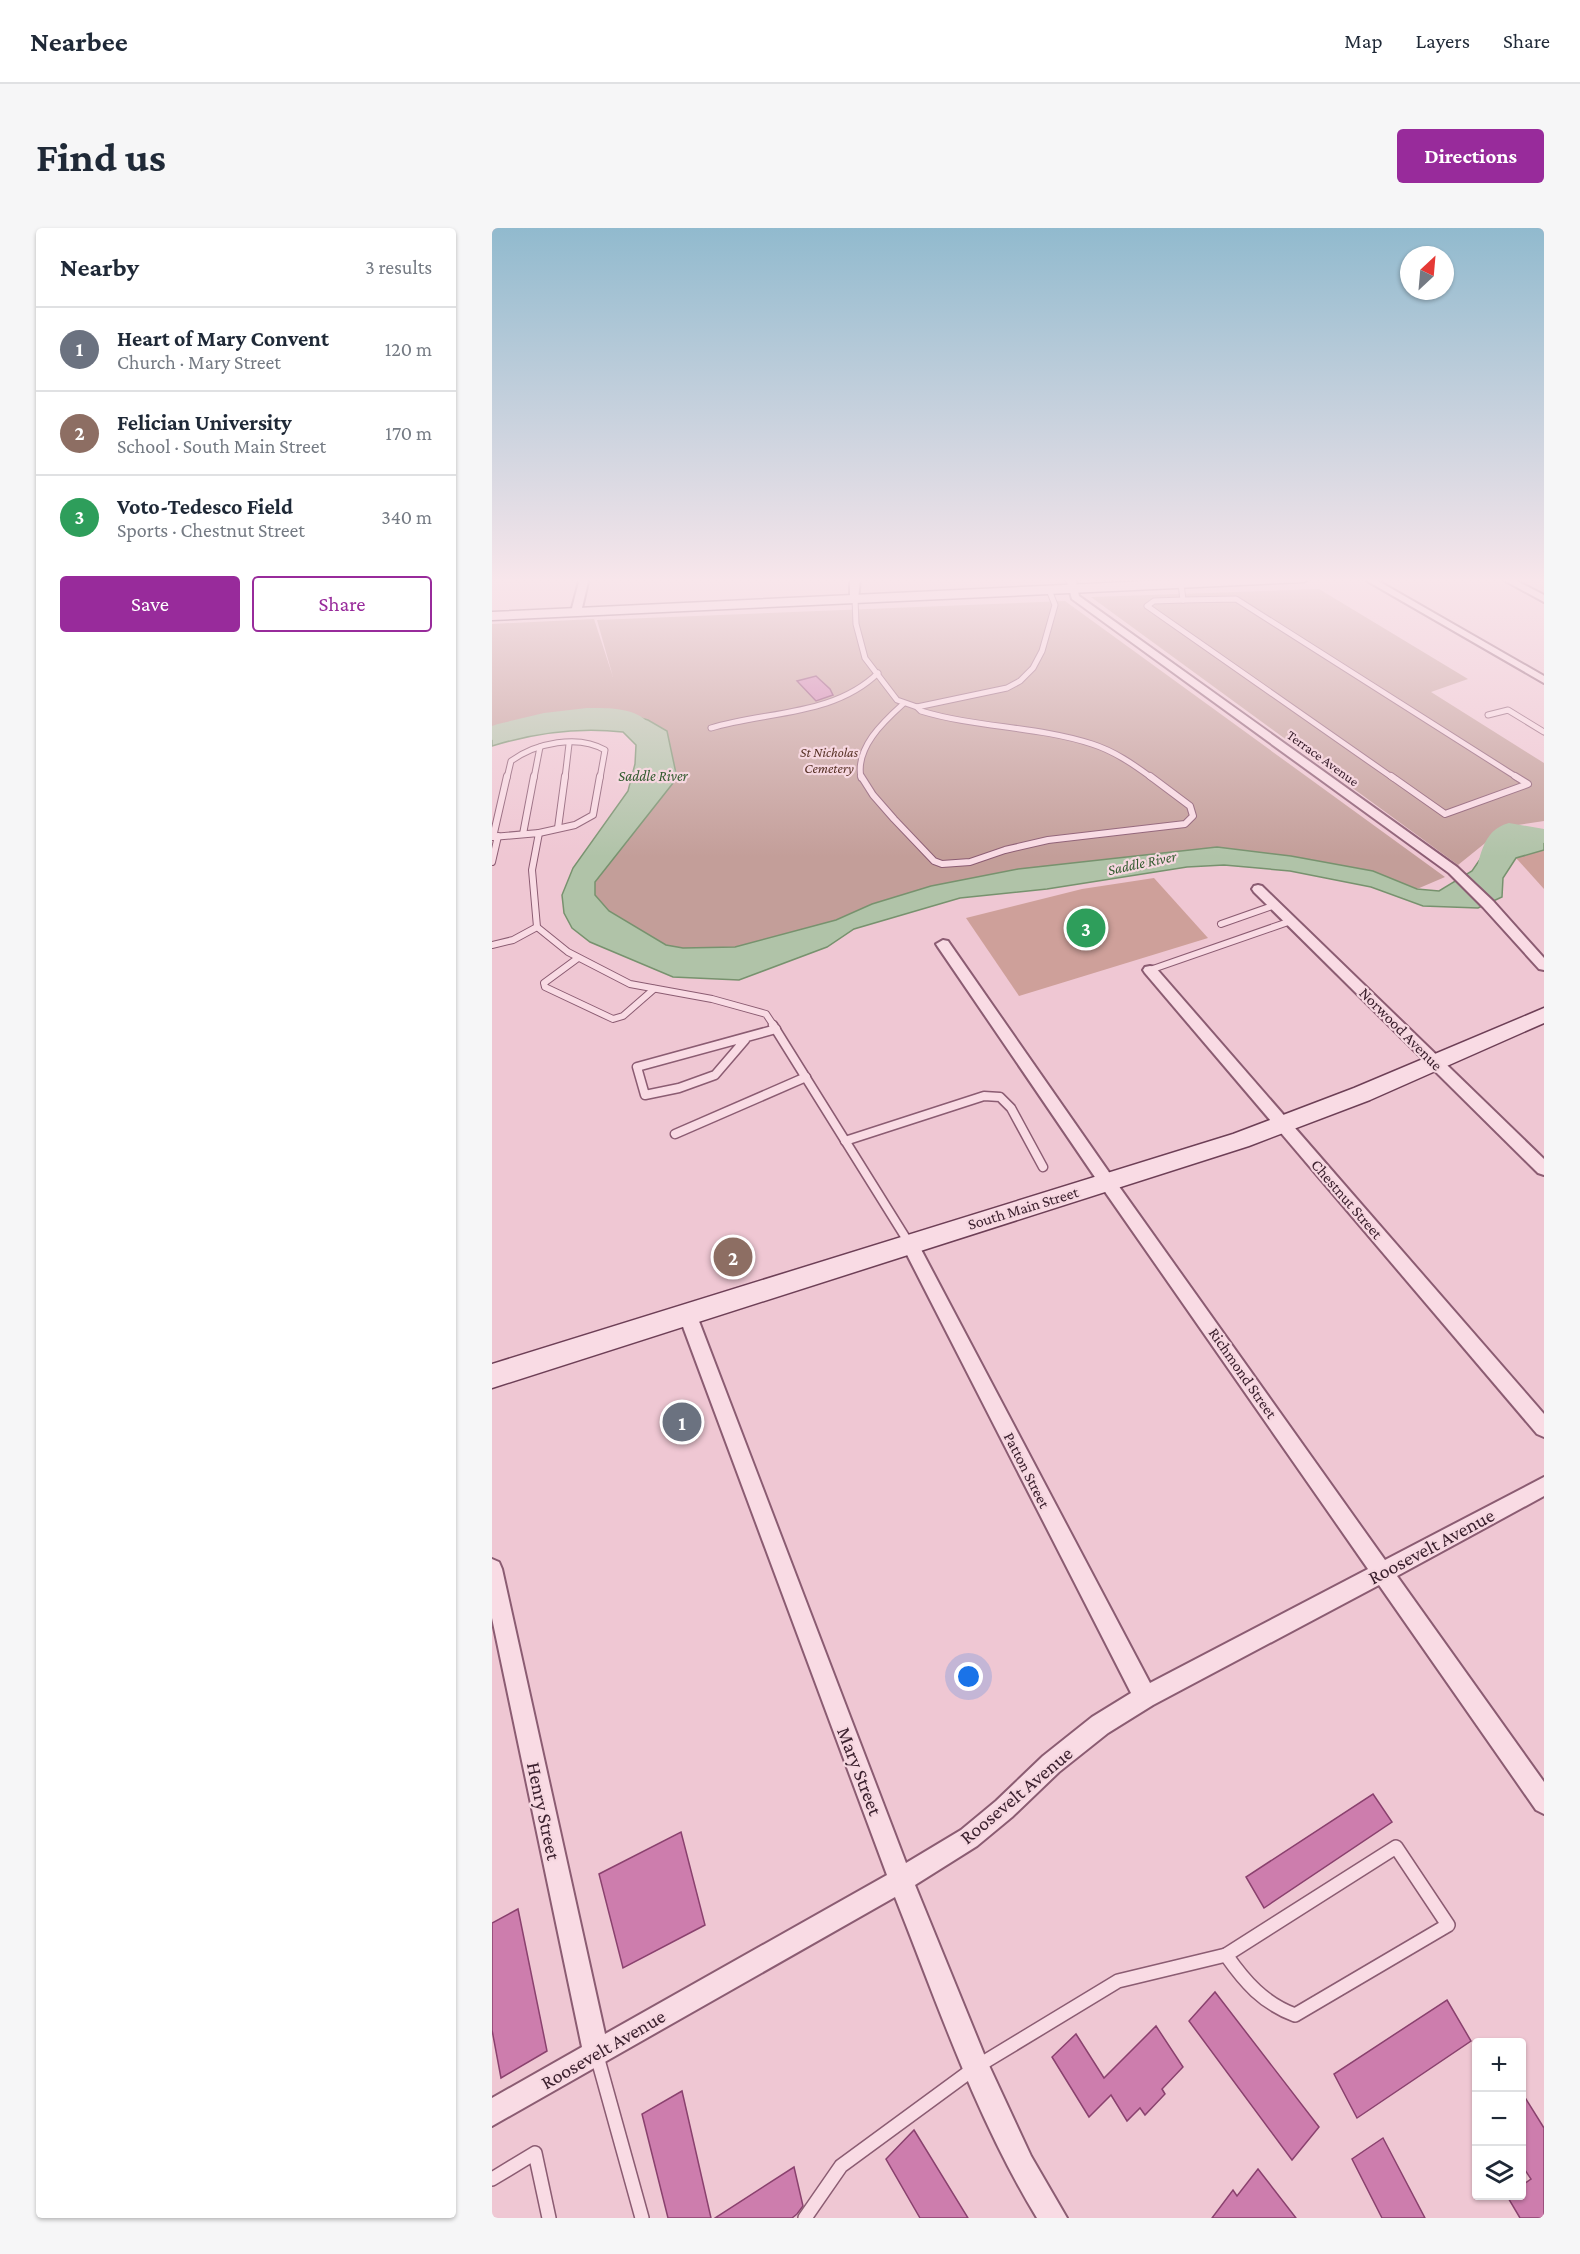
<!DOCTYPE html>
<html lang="en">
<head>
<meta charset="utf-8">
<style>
	:root { --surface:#fff; --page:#f6f6f7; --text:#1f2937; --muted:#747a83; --line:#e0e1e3; --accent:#982b9b }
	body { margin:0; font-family:"Crimson Pro",serif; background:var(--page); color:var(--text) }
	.controls { position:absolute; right:18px; bottom:18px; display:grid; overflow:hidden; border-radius:6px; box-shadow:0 2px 4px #0004 }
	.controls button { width:54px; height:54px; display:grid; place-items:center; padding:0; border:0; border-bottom:2px solid var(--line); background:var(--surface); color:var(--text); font:30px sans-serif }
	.compass { position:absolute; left:908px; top:18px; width:54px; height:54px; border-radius:50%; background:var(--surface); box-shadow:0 2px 4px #0004; rotate:26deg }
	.you { position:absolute; left:477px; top:1449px; width:21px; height:21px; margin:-15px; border:4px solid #fff; border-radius:50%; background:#1a73e8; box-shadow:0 0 0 9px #1a73e833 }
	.badge { display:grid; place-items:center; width:39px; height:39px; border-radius:50%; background:var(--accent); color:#fff; font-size:20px; font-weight:700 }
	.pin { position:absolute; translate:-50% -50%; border:3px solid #fff; box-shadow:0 2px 6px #0006 }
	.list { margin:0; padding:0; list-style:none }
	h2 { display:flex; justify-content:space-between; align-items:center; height:78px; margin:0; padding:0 24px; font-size:26px }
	h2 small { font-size:20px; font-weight:400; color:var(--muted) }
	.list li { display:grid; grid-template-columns:39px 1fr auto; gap:18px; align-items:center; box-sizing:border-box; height:84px; padding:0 24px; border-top:2px solid var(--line) }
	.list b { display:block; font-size:22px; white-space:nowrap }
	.list p { margin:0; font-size:20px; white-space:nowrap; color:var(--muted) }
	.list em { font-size:20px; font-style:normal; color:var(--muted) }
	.actions { display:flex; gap:12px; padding:18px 24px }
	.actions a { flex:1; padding:14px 0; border:2px solid var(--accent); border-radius:6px; text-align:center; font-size:21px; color:var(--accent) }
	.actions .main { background:var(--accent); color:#fff }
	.icon { flex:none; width:33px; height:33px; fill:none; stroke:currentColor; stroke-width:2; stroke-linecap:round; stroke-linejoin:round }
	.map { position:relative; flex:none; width:1052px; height:1990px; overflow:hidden; border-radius:6px }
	header { display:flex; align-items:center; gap:36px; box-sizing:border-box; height:84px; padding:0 30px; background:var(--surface); border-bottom:2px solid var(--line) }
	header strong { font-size:28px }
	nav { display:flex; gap:33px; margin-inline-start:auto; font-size:21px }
	.intro { display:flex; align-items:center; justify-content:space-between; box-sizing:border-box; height:144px; padding:0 36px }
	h1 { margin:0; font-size:42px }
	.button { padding:15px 27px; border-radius:6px; background:var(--accent); color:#fff; font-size:21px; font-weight:700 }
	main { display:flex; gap:36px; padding:0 36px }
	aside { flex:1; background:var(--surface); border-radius:6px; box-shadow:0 2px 4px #0004 }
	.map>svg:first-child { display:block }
</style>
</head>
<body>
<header>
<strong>Nearbee</strong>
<nav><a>Map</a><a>Layers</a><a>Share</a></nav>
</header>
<div class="intro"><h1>Find us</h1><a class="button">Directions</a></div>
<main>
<aside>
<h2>Nearby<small>3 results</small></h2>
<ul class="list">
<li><span class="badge" style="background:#6b7280">1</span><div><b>Heart of Mary Convent</b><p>Church · Mary Street</p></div><em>120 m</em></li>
<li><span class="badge" style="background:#8d6e63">2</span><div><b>Felician University</b><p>School · South Main Street</p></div><em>170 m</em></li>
<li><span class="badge" style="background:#2e9e5b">3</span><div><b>Voto-Tedesco Field</b><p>Sports · Chestnut Street</p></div><em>340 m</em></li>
</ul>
<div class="actions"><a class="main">Save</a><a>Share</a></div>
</aside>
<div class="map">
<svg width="1052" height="1990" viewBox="0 0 1052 1990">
	<rect width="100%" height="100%" fill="#efc7d3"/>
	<g fill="#cea09a">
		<path d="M1046 622H1052V661L1024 630Z"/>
		<path d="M662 650 716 710 527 768 474 690 590 661Z"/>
	</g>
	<g fill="#c39e99">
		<path d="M827 361 976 451 939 464 1052 535V593L1013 599 966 637 599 369Z"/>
		<path d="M573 373 953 649 925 661 881 643 799 628 439 658 380 676 344 692 243 720H191L174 717 117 683 103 667V654L185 550 131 485 56 490 0 502V396L102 391 121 449 105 392Z"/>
	</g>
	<path fill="#b0c3a8" stroke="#77926e" stroke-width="1.5" d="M131 485 156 492 175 503 185 550 103 654V667L117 683 174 717 191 720 243 719 344 692 380 676 439 658 526 641 725 619 799 628 881 643 925 661 947 663 980 643 991 627 1007 611 1028 604H1052V622L1024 630 1011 650 1010 669 986 680 931 678 879 659 798 643 732 637 695 639 555 661 468 670 362 701 335 719 247 752 181 749 98 714 80 700 72 685 70 667 81 640 136 563 143 536 144 517 131 504C88 499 42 505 0 518V502L56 490Z"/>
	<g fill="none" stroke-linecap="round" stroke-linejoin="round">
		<g fill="#b0c3a8" fill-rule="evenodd">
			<path d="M95 480C113 480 144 479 156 495L153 500 145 501 127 495 95 493 52 498 0 512V498L6 496 52 485Z"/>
			<path d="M1017 595 1052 601V615L1022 610 1017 613 1007 656 1003 661 994 664 985 661 981 656C988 632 989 602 1017 595Z"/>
		</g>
	</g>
	<g fill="#cd7dad" stroke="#8a416e" stroke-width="1.5">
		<path d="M324 448 338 461 341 467 324 473 305 453Z"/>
		<path d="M881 1566 900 1594 772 1680 754 1649Z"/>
		<path d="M189 1604 213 1697 131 1740 107 1646Z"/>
		<path d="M26 1681 55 1823 9 1850 0 1802V1695Z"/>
		<path d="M723 1764 827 1899 800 1932 697 1793Z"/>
		<path d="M955 1772 979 1813 865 1890 842 1846Z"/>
		<path d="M664 1798 691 1839 670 1861 673 1866 653 1887 648 1880 635 1893 619 1867 597 1889 560 1829 584 1806 612 1850Z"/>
		<path d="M190 1863 219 1990H176L150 1886Z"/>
		<path d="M1029 1863 1052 1900V1990H1028L1015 1968H1029V1958L1039 1951 1029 1936Z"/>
		<path d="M422 1902 476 1990H428L394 1931Z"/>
		<path d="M891 1910 933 1990H890L860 1931Z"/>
		<path d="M302 1939 311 1978 305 1986 300 1990H223Z"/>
		<path d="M766 1941 804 1990H720L741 1962 745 1968Z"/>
	</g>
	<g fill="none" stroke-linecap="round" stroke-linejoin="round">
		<g stroke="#8b5c72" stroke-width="7">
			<g id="lane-far3">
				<path d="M689 356 691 372"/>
				<path d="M363 371 364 396 373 430 405 472 425 479 515 460 528 453 541 440 550 423 563 377 557 362"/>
				<path d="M691 372 662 373 655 378 901 550"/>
				<path d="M691 372 744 371 1026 550"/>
				<path d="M425 479 429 483C485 500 545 498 600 516 622 523 641 536 660 550"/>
				<path d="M996 487 1016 482 1052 504"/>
				<path d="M219 500C275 483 342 488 386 445"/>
				<path d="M15 550 19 533C44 515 86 506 113 522L108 550"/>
				<path d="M42 550 48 519"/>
				<path d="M73 550 77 516"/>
				<path d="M369 550C363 520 391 494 411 476"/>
			</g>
		</g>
		<g stroke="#8b5c72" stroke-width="8">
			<g id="lane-far2">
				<path d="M369 548 381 567 402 591 442 633 450 636 478 634 513 622 556 612 693 596 701 588 698 578 658 548"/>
				<path d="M899 548 953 586 1036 556 1023 548"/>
				<path d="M66 600 73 548"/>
				<path d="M47 605 83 597 101 587 108 548"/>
				<path d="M31 606 42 548"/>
				<path d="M0 609 47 605 40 642 45 699 76 724 138 756 220 771 274 786 282 798"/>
				<path d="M1 609 15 548"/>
				<path d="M0 634 6 608"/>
				<path d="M729 696 783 677"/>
				<path d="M0 717 21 712 45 699"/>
				<path d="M86 730 52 755 53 759 121 791 131 788 162 761"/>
				<path d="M658 742 799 693"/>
			</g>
		</g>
		<g stroke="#8b5c72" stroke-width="11">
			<g id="lane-far1">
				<path d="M281 797 417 1015"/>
				<path d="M253 812 223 847 187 860 153 867 145 839 284 801"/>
				<path d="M183 906 314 849"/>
				<path d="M353 913 492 868 508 869 519 880 551 939"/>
			</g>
		</g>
		<g stroke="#8b5c72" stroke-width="16">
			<g id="lane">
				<path d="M904 1619 956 1697 803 1787C771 1775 753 1754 734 1727Z"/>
				<path d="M105 1828 150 1990"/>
				<path d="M0 1951 43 1925 57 1990"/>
				<path d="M313 1990 349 1938 484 1839 626 1753 734 1727"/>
			</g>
		</g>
		<g stroke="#8b5c72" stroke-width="4">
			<g id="street">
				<path d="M88 350H97L89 384 84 387 79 384Z"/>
				<path d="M358 350H368L366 373 358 371Z"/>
				<path d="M574 350H583L587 368 965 639 1001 673 1052 730V742L1047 741 991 679 957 645 580 371Z"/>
				<path d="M870 350H881L1052 448V455Z"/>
				<path d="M1008 350H1019L1052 367V374Z"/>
				<path d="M766 657 770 658 1052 931V947L1046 945 762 664 760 661 762 658Z"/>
				<path d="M451 712 456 713 621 950 893 1332 1052 1249V1268L905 1348 1052 1554V1586L1044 1582 887 1357 661 1477 616 1505 567 1544 520 1589 485 1618 423 1657 494 1831 539 1928 575 1990H545C484 1890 446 1777 403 1669L0 1898V1870L90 1819 0 1390V1331L7 1334 10 1341 113 1806 395 1647 187 1088 190 1083 196 1081 202 1083 205 1088 414 1635 469 1602 504 1573 551 1528 600 1489 639 1465 409 1015 411 1010 417 1008 423 1010 658 1455 876 1341 609 958 446 719 444 716Z"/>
				<path d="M658 738 663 739 1052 1186V1209L1045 1206 653 745 651 742 653 739Z"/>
			</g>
		</g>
		<g stroke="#6d3f56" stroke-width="3">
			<g id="secondary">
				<path d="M722 350H818L812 354 0 392V384Z"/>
				<path d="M1052 780V795L878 872 757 918 0 1160V1136L741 906 862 860Z"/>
			</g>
		</g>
		<use href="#lane-far3" stroke="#f9dbe4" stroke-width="5"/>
		<use href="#lane-far2" stroke="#f9dbe4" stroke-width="6"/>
		<use href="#lane-far1" stroke="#f9dbe4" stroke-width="8"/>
		<use href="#lane" stroke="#f9dbe4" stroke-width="13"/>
		<use href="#street" fill="#f9dbe4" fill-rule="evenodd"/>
		<use href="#secondary" fill="#f9dbe4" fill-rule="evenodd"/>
	</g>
	<linearGradient id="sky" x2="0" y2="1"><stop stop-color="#91bace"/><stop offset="0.56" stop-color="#f8e6eb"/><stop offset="1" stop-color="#f8e6eb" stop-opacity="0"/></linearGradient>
	<rect width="1052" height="629" fill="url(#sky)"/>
	<g text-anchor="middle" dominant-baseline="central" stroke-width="4.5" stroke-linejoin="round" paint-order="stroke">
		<g font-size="14" font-style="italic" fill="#583226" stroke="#f6d7e0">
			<text x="337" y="524">St Nicholas<tspan x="337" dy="16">Cemetery</tspan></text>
		</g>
		<g font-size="14" fill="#3b202e" stroke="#f6d7e0">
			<text transform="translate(831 530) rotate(36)">Terrace Avenue</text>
		</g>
		<g font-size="15" font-style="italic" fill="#325b2f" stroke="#f6d7e0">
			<text x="161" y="548">Saddle River</text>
			<text transform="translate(650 635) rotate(-12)">Saddle River</text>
		</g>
		<g font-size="16" fill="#3b202e" stroke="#f6d7e0">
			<text transform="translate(909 801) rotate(45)">Norwood Avenue</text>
			<text transform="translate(855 971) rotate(49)">Chestnut Street</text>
			<text transform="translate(531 980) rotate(-17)">South Main Street</text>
			<text transform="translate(751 1145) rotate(55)">Richmond Street</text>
			<text transform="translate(535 1242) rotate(63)">Patton Street</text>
		</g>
		<g font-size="20" fill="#3b202e" stroke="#f6d7e0">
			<text transform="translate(939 1318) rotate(-28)">Roosevelt Avenue</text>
			<text transform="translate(368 1543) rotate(69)">Mary Street</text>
			<text transform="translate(524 1567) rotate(-40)">Roosevelt Avenue</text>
			<text transform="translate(52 1583) rotate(78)">Henry Street</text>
			<text transform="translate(111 1821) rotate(-30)">Roosevelt Avenue</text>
		</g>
	</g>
</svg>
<div class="controls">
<button>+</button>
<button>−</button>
<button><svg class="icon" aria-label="layers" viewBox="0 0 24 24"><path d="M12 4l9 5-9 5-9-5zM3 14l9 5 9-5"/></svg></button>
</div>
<svg class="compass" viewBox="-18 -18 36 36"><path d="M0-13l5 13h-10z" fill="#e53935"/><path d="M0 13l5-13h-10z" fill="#747a83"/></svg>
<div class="you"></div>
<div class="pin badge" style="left:190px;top:1194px;background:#6b7280">1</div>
<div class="pin badge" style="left:241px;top:1029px;background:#8d6e63">2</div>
<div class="pin badge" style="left:594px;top:700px;background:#2e9e5b">3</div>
</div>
</main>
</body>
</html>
